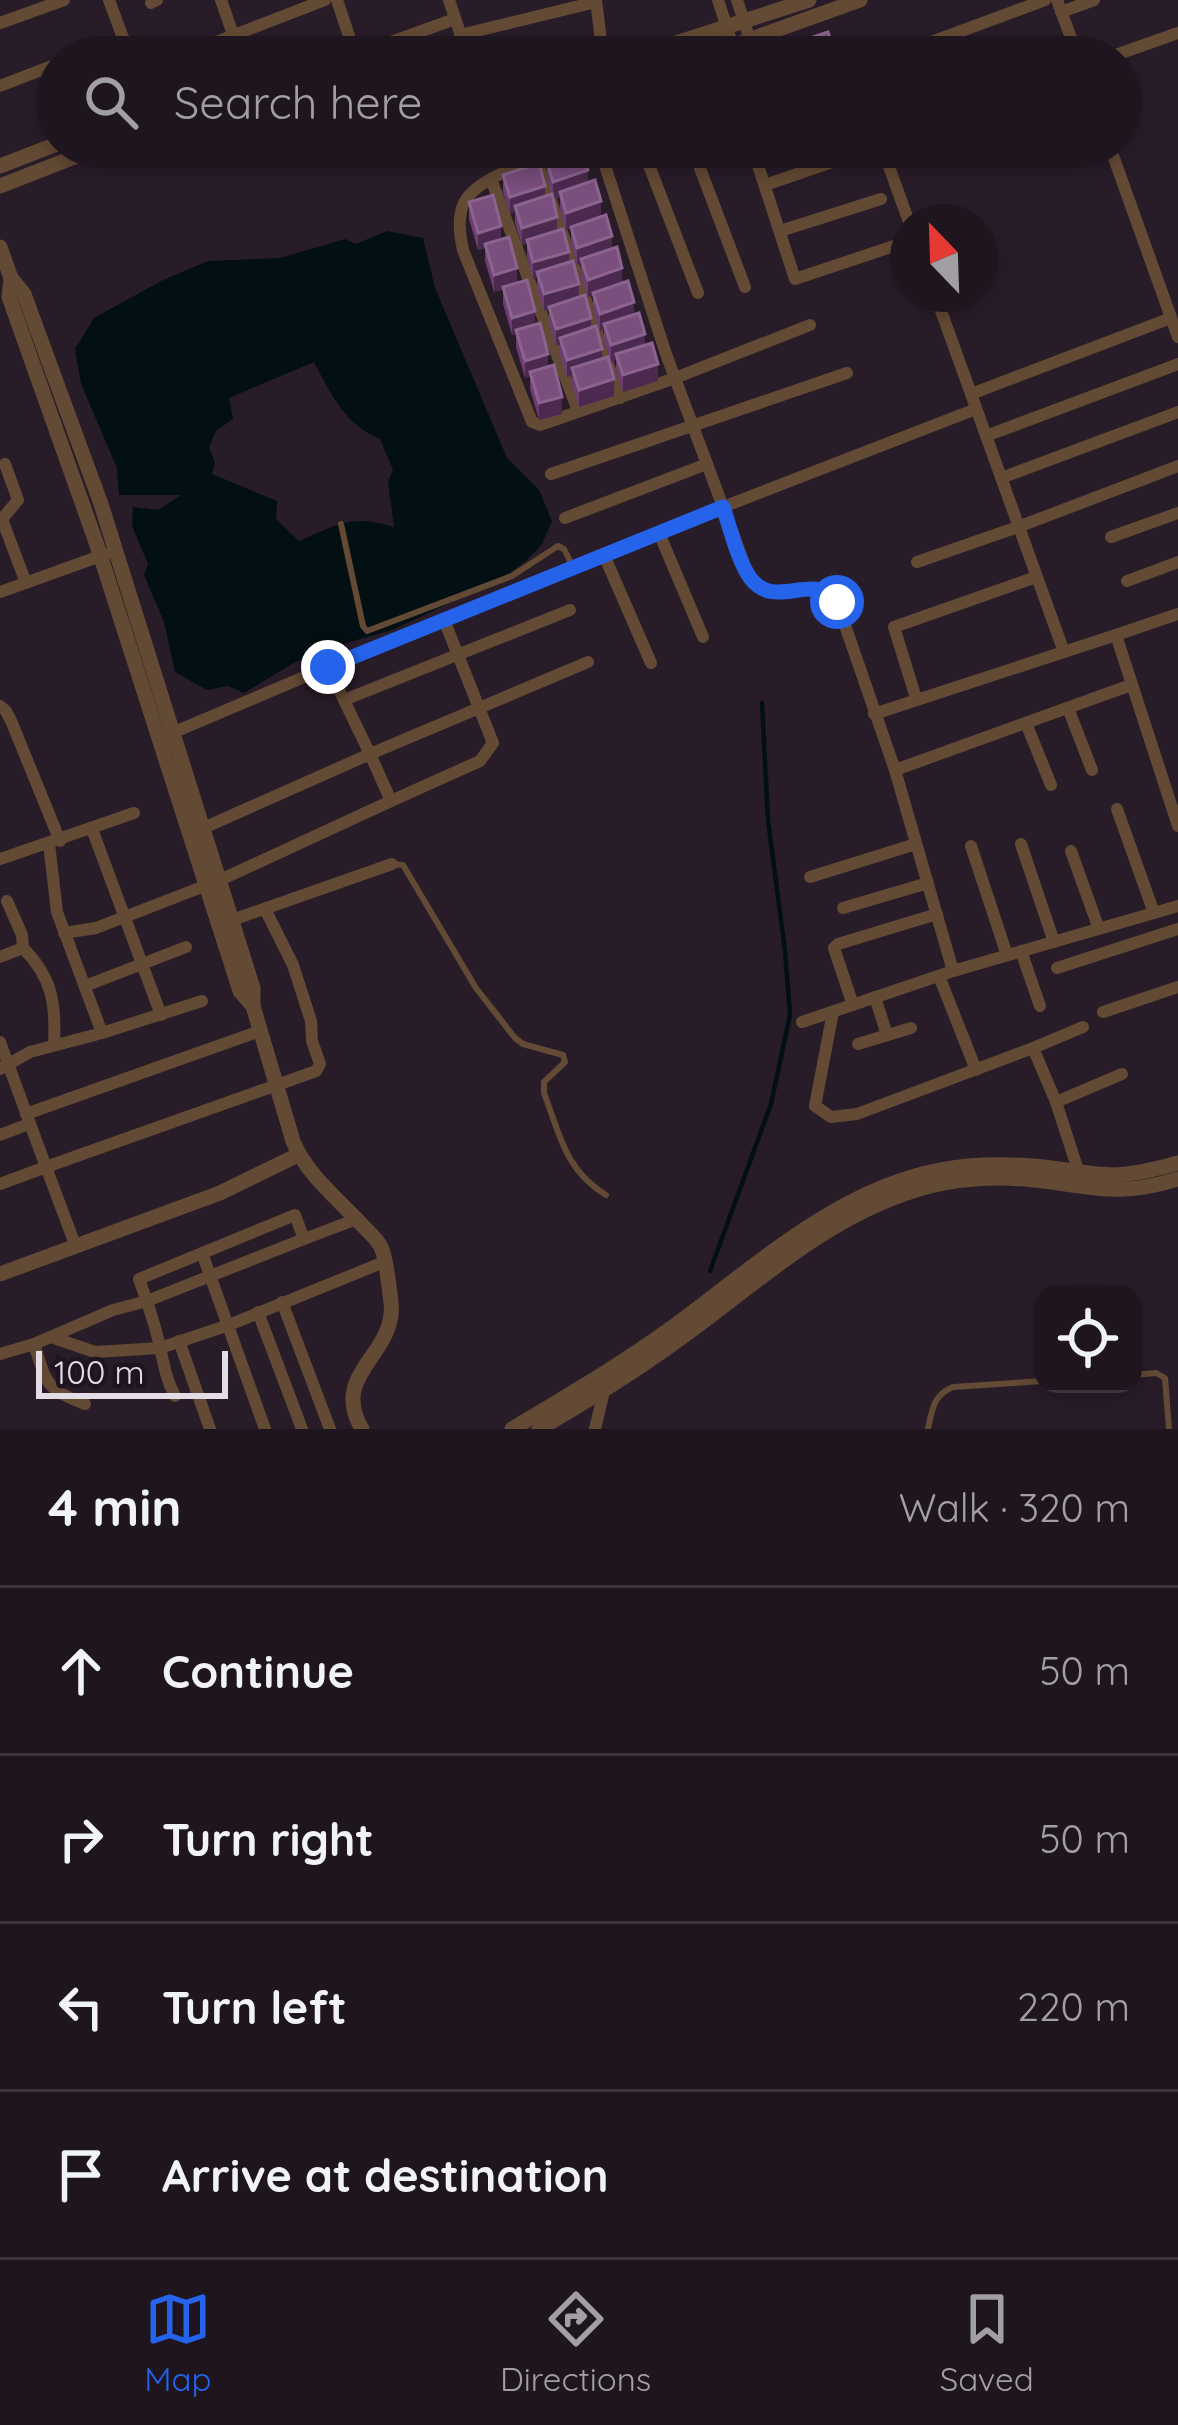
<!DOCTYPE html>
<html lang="en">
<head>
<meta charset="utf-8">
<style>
	:root { --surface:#1e151f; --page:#2b222c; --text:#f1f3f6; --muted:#a19fa4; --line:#3c343d; --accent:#2563eb }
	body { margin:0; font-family:Quicksand,sans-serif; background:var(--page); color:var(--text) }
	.controls { position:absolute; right:36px; bottom:36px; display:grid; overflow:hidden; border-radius:24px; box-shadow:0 6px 18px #0003 }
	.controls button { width:108px; height:108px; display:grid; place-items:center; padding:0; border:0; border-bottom:3px solid var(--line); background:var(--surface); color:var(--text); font:60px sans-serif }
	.compass { position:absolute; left:890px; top:204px; width:108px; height:108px; border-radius:50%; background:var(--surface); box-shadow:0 6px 18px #0003; rotate:337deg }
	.scale { position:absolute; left:36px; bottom:30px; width:192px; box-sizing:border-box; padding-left:12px; border:6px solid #e4dce5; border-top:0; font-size:33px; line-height:42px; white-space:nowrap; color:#e4dce5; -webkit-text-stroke:9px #1e131f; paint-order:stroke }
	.stop { position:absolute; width:36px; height:36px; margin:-27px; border:9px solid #2563eb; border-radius:50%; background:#fff }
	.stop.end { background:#2563eb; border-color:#fff; box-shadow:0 3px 12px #0008 }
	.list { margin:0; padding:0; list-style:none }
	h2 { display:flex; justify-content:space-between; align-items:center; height:156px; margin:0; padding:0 48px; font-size:51px }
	h2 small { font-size:39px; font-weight:400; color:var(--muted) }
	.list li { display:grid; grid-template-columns:78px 1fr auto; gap:36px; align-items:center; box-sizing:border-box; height:168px; padding:0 48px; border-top:3px solid var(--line) }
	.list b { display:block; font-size:45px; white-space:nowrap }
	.list em { font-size:39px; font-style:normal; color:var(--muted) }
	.icon { flex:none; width:66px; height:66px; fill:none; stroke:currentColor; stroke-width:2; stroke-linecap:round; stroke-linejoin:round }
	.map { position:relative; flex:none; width:1178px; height:1429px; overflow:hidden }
	.search { position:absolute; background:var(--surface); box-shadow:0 6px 18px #0003; left:36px; right:36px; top:36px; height:132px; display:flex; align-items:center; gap:30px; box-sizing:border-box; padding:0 42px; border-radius:66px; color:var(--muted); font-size:45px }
	.sheet { height:828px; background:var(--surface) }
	nav { display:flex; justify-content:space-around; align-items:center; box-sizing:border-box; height:168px; border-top:3px solid var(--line); background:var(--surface); font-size:33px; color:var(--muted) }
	nav a { display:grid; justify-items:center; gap:6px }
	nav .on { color:var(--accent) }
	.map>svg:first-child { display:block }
</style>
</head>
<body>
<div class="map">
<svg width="1178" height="1429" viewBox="0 0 1178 1429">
	<rect width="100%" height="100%" fill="#281c29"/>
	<path fill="#031013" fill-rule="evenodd" d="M387 231 423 238 435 288 507 458 539 490 552 521 542 544 527 560 503 578 392 630 326 649 295 662 244 693 228 686 207 690 175 672 164 622 144 575 148 564 132 526 133 507 158 510 181 495H119L117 468 81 384 75 349 94 318 161 281 208 261 280 258 345 239 356 244ZM314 362C331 394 345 425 380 439L393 470 388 481 394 527C350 514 340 524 299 541L276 519 277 501 212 474 215 463 209 447 216 431 233 419 229 398Z"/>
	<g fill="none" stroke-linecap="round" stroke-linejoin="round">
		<path stroke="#031013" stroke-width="4.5" d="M710 1271 771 1104 790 1015 785 951 768 820 762 703"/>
		<g stroke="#634a34" stroke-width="6">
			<path d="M341 524 363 626 367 631 512 576 558 546 564 549 573 567"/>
			<path d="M392 864 403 865 476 988 515 1038 523 1044 563 1055 565 1062 544 1082V1093C560 1135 565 1170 606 1195"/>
			<path d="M1133 1375 1156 1373 1165 1378 1169 1429"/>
			<path d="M928 1429C932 1410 933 1395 953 1387L1043 1381"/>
		</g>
		<g stroke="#634a34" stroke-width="12">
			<path d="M109 0 130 57"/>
			<path d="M221 0 241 57"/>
			<path d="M337 0 356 57"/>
			<path d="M449 0 468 57"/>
			<path d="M596 0 603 57"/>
			<path d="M718 0 733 46"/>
			<path d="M737 0 750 40"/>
			<path d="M1057 0 1078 57"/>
			<path d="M151 3 157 0"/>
			<path d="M1061 12 1094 0"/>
			<path d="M0 23 64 0"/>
			<path d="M460 35 596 2"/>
			<path d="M355 55 455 19"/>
			<path d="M75 57 124 39"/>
			<path d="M177 57 325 0"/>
			<path d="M891 57 1045 0"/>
			<path d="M1110 57 1178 33"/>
			<path d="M0 86 57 64"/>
			<path d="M575 147C545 158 478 174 464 203 457 218 460 235 463 250L532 422 540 425 675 378 810 325"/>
			<path d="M599 147 666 354 748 574C781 617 811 566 837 602L895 770 953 971 1178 906"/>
			<path d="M642 147 698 293"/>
			<path d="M692 147 745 287"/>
			<path d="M752 147 795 279 897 245"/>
			<path d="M882 147 909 222"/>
			<path d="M1110 147 1178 337"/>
			<path d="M537 161 620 398"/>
			<path d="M491 179 578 411"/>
			<path d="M765 185 876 147"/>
			<path d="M780 231 881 199"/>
			<path d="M935 294 1064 652"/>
			<path d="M971 394 1171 318"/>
			<path d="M986 436 1178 364"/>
			<path d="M5 464 18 500 2 519 26 583"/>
			<path d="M551 474 847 373"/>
			<path d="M1001 478 1178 412"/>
			<path d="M565 518 707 464"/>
			<path d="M659 533 703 637"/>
			<path d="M1111 537 1178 513"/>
			<path d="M604 555 651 663"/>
			<path d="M917 562 1018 527 1178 466"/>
			<path d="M1127 581 1178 562"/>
			<path d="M0 592 106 554"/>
			<path d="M1178 614 1116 635 1178 826"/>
			<path d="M328 667 370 754 588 662"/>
			<path d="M916 698 894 627 1036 577"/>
			<path d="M344 700 570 610"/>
			<path d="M0 706 6 711 12 723 60 841"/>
			<path d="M1068 708 1092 770"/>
			<path d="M874 714 1116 635"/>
			<path d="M1026 723 1051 785"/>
			<path d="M165 736 328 667 723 507 976 409"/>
			<path d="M895 770 1131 685"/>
			<path d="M391 801 480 761 493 743 444 620"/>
			<path d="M1117 809 1154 913"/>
			<path d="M92 829 161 1015"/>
			<path d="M49 844 57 912 102 1033 202 1001"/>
			<path d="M1021 844 1054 942"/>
			<path d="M971 846 1007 955"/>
			<path d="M1071 851 1099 929"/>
			<path d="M0 859 134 813"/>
			<path d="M810 877 916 844"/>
			<path d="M7 901 22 935 23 948"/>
			<path d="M843 908 928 883"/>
			<path d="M232 920 392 864"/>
			<path d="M64 933 96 928 220 880 391 801 370 754 199 830"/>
			<path d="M1021 951 1040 1006"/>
			<path d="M0 957 23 948C53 978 56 1005 54 1045"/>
			<path d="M1057 968 1178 929"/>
			<path d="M939 976 976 1070"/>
			<path d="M85 986 186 947"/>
			<path d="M875 997 887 1035"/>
			<path d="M853 1005 834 948 838 944 937 914"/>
			<path d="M833 1012 815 1106 831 1117 857 1114 1033 1048 1056 1102 1079 1173"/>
			<path d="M1103 1012 1178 987"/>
			<path d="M802 1022 959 969"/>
			<path d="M0 1042 46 1167 316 1071 320 1064 312 1041 311 1021 293 965 265 909"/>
			<path d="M858 1044 911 1028"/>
			<path d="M1033 1048 1083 1027"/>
			<path d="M0 1069 30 1052 102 1033"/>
			<path d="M1056 1102 1122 1074"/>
			<path d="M26 1114 260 1031"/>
			<path d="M0 1135 29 1124"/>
			<path d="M0 1184 46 1167 76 1247"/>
			<path d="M304 1239 357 1219"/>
			<path d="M202 1253 265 1429"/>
			<path d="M282 1302 330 1429"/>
			<path d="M258 1312 302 1429"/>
			<path d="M51 1337 95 1352 160 1348 229 1325 384 1262"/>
			<path d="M179 1341 210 1429"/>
			<path d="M34 1344C47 1383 44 1389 85 1404"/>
			<path d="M0 1354 34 1344 113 1310 147 1301 304 1239 295 1215 139 1279C147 1301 155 1324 160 1347 164 1365 166 1379 175 1396"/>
			<path d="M595 1429 604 1391 600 1385"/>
		</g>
		<g stroke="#634a34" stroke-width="15">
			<path d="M633 57 809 0"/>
			<path d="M701 57 860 0"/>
			<path d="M0 166 57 144"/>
			<path d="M0 186 100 147"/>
			<path d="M0 247 11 278 24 294 101 504 253 988V1006L293 1141C306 1174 339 1200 363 1226 369 1232 378 1240 381 1247 387 1260 389 1288 391 1302 397 1355 329 1373 362 1429"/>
			<path d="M11 278 9 297 97 545 240 991 253 1006"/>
			<path d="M0 1274 220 1193 298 1155"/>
			<path d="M512 1429C567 1396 622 1364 674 1326 756 1266 838 1189 941 1170 970 1164 1004 1164 1033 1166 1061 1168 1087 1175 1115 1175 1136 1174 1157 1169 1178 1163"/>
			<path d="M539 1429C589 1400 638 1370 685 1335 758 1282 827 1217 916 1190 952 1178 997 1176 1034 1180 1093 1186 1117 1198 1178 1179"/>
		</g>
	</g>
	<g fill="#6d3d71">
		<path d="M547 161 588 183 658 381 623 392 616 371V360L611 362 604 341V329L600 331 593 310V295L588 297 581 276V263L577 265 571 244V228L566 230 560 209V197L553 199 547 178Z"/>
		<path d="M503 175 545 196 614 396 579 407 572 385V375L567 377 560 355V344L556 346 549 324V310L544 311 537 289V278L533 279 527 257V243L522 245 515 223V212L510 214 503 192Z"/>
		<path d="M469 202 501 239 535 324 562 414 539 420 530 389V376L525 378 516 347V334L512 335 503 304V289L494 292 485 261V248L478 250 469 219Z"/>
	</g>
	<g fill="#4c294f">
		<path d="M834 50V57H811Z"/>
		<path d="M588 170V188L560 192V197L553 199V182Z"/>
		<path d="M545 186V203L515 206V212L510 214V197Z"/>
		<path d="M601 201V218L566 230V213Z"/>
		<path d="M557 217V234L522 245V228Z"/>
		<path d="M501 226V243L478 250V233Z"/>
		<path d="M612 236V253L581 259V263L577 265V248Z"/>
		<path d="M569 252V269L537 272V278L533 279V262Z"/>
		<path d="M517 268V285L494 292V275Z"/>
		<path d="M622 268V285L588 297V280Z"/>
		<path d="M579 284V301L544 311V294Z"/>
		<path d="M634 302V319L604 324V329L600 331V314Z"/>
		<path d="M535 311V328L512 335V318Z"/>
		<path d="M591 318V335L560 338V344L556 346V329Z"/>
		<path d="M645 334V351L616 354V360L611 362V345Z"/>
		<path d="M602 349V366L572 368V375L567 377V360Z"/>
		<path d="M548 354V371L525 378V361Z"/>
		<path d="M658 364V381L623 392V375Z"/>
		<path d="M614 379V396L579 407V390Z"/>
		<path d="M562 397V414L539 420V403Z"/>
	</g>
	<g fill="#7a4e7d" stroke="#8a648e" stroke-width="3">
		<path d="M828 32 834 50 811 57H754Z"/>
		<path d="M582 149 588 170 553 182 547 161Z"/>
		<path d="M539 163 545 186 510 197 503 175Z"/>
		<path d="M595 180 601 201 566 213 560 192Z"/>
		<path d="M552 194 557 217 522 228 515 206Z"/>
		<path d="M493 195 501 226 478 233 469 202Z"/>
		<path d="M606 215 612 236 577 248 571 227Z"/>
		<path d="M563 229 569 252 533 262 527 240Z"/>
		<path d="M509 237 517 268 494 275 485 244Z"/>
		<path d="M617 247 622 268 588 280 581 259Z"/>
		<path d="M573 261 579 284 544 294 537 272Z"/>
		<path d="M527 280 535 311 512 318 503 287Z"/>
		<path d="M628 281 634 302 600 314 593 293Z"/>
		<path d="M585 295 591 318 556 329 549 307Z"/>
		<path d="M639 313 645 334 611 345 604 324Z"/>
		<path d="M540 323 548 354 525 361 516 330Z"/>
		<path d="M596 326 602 349 567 360 560 338Z"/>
		<path d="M652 343 658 364 623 375 616 354Z"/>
		<path d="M608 357 614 379 579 390 572 368Z"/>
		<path d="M554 365 562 397 539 403 530 372Z"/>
	</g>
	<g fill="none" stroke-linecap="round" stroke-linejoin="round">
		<path stroke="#2563eb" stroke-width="15" d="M328 667 723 507C730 527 738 562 751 579 776 611 815 570 837 602"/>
	</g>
</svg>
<div class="controls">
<button><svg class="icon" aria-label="locate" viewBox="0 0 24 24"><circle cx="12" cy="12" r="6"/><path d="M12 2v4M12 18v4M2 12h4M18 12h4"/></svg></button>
</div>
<svg class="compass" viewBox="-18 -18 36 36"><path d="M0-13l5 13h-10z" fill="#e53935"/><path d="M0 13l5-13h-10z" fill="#a19fa4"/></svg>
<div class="scale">100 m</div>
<div class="stop" style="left:837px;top:602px"></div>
<div class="stop end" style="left:328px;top:667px"></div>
<div class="search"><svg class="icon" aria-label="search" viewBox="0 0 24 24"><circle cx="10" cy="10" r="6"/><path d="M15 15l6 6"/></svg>Search here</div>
</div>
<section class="sheet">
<h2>4 min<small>Walk · 320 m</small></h2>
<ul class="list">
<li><svg class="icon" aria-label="ahead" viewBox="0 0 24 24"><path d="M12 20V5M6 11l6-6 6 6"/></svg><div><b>Continue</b></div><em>50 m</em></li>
<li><svg class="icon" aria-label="right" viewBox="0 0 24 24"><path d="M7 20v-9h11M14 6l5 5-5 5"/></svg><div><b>Turn right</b></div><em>50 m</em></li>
<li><svg class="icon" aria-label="left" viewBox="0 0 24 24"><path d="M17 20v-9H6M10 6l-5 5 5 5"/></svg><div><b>Turn left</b></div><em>220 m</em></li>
<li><svg class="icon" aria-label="arrive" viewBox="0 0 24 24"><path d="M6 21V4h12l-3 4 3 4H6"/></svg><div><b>Arrive at destination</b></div></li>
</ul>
</section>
<nav>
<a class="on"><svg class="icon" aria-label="map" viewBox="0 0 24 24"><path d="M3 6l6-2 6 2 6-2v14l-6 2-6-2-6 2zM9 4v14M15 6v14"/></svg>Map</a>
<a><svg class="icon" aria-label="directions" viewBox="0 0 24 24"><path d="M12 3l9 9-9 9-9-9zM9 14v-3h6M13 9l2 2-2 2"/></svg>Directions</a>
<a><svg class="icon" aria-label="saved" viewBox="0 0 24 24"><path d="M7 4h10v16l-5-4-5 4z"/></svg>Saved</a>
</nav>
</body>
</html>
